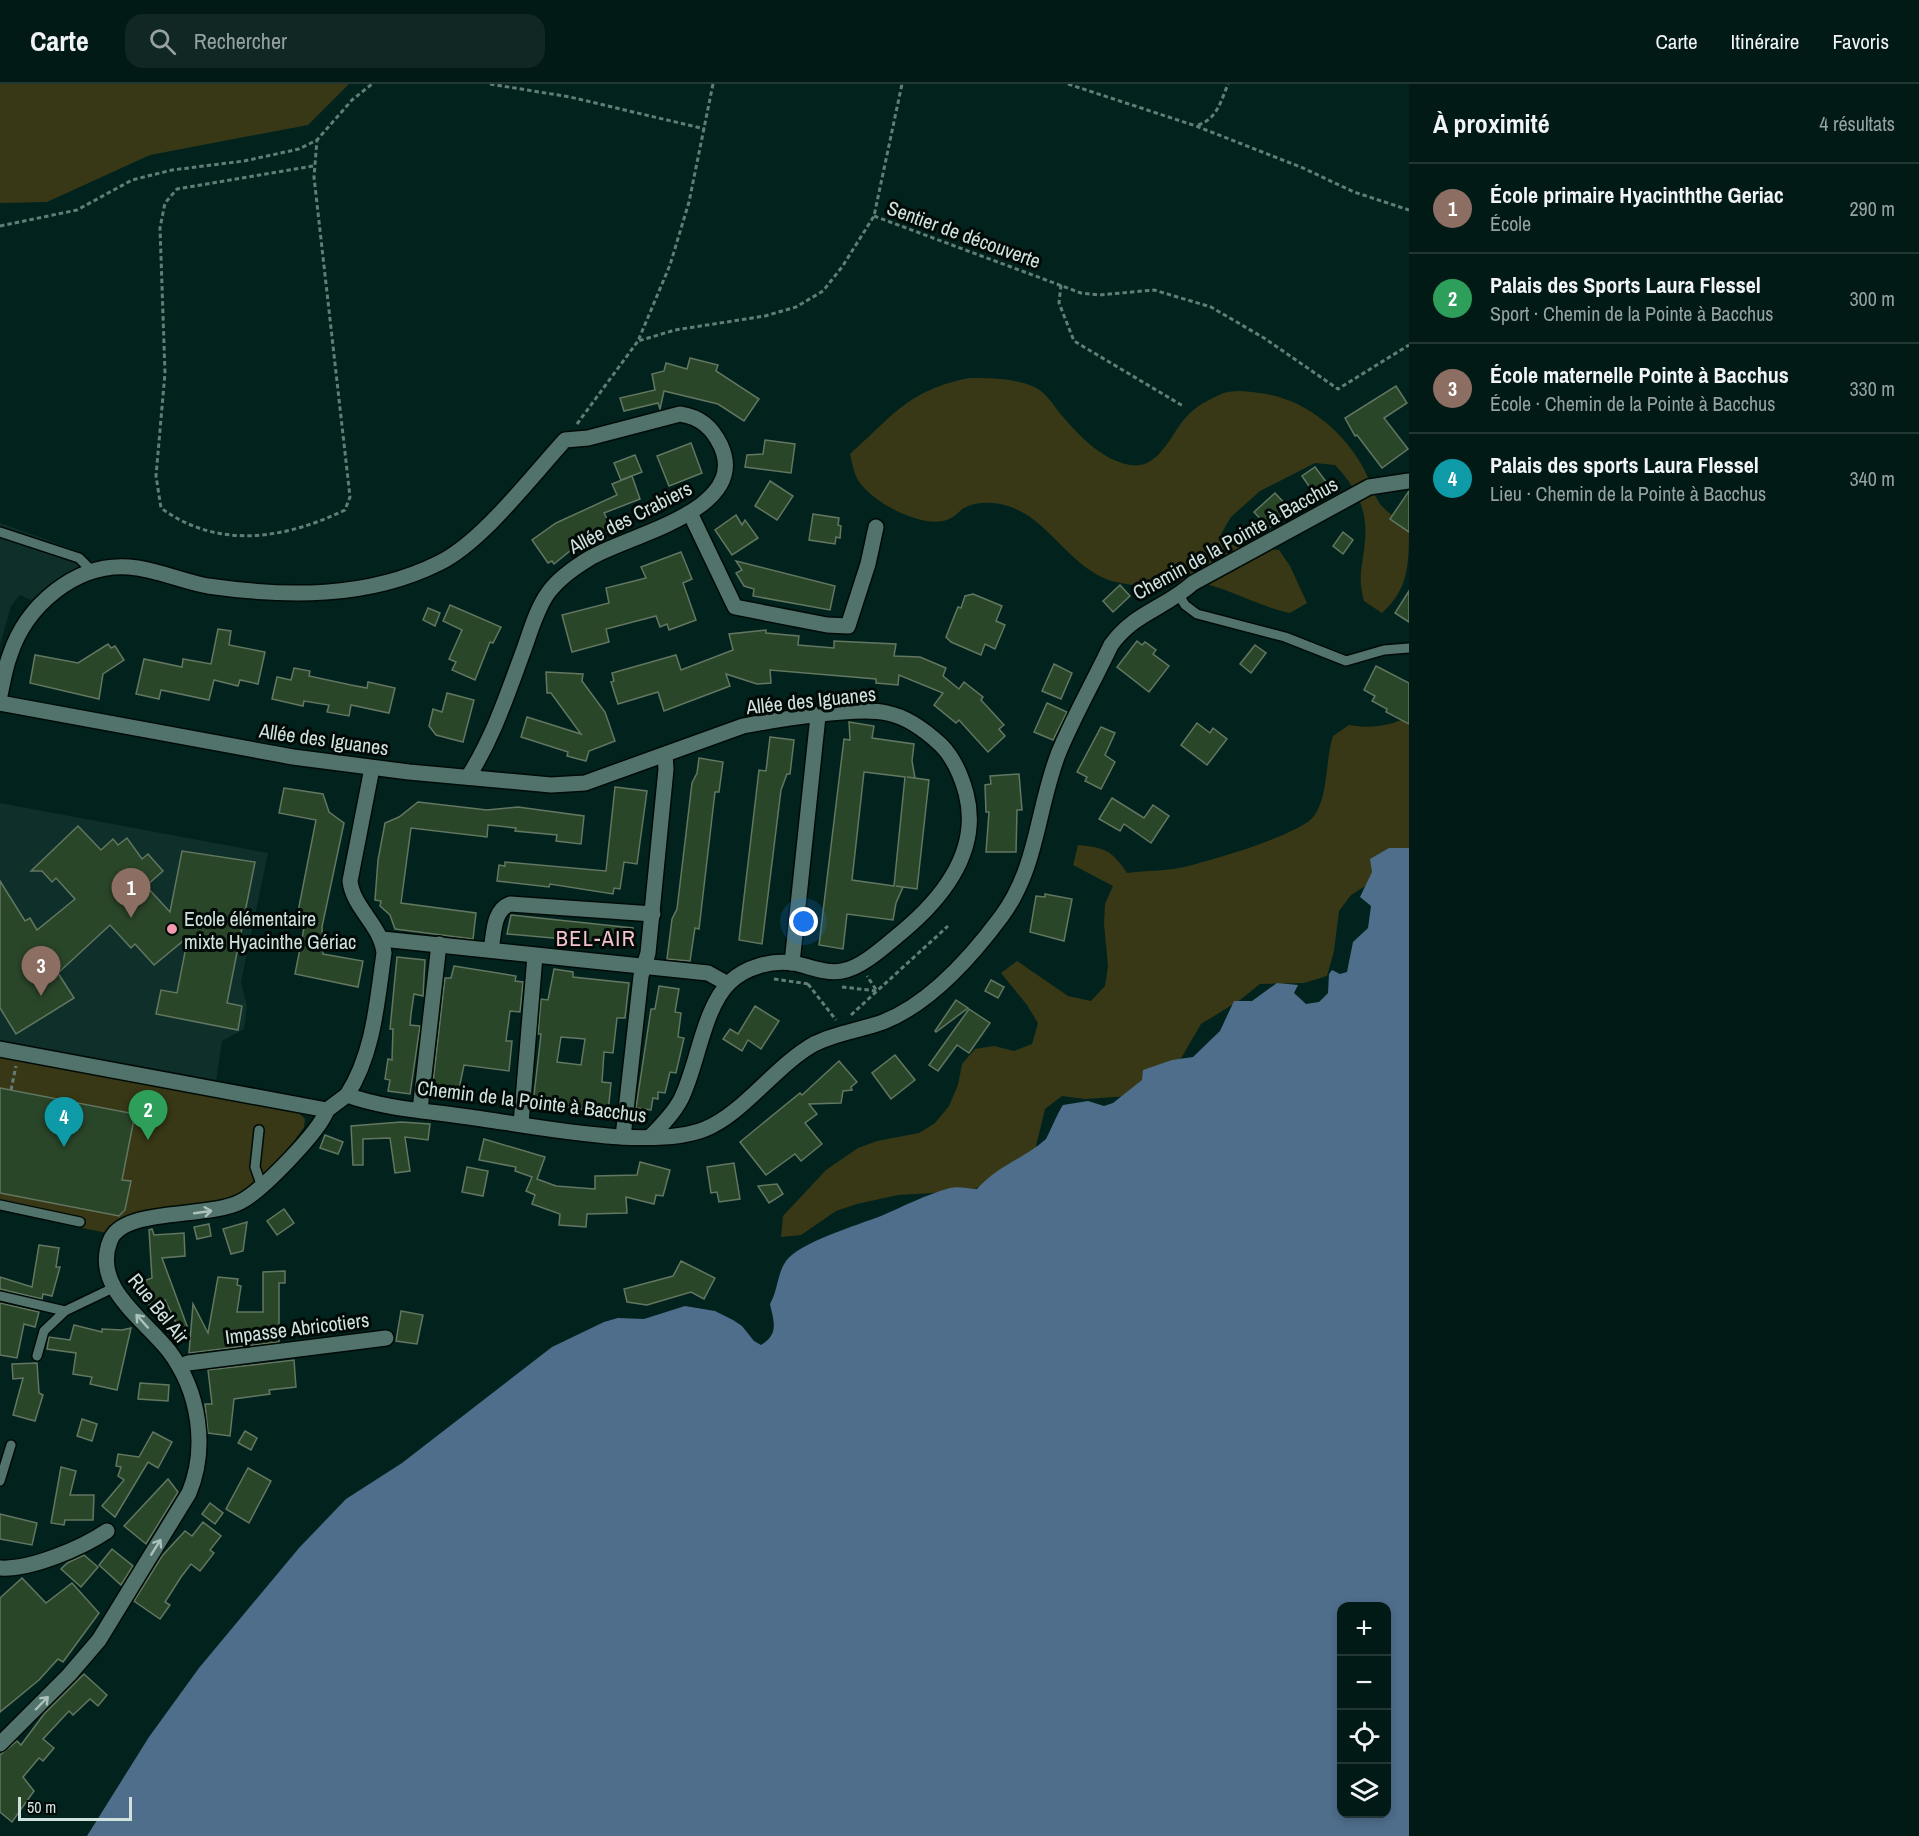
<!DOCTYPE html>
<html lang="fr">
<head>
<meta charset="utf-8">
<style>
	:root { --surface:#021a16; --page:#102723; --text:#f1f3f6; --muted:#96a1a1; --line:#233835; --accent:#d93025 }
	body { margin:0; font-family:"Archivo Narrow",sans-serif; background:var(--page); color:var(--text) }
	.controls { position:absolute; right:18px; bottom:18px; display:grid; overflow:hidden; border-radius:12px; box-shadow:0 3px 9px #0003 }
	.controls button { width:54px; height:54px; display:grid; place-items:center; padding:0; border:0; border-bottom:2px solid var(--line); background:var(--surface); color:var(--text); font:30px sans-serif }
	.scale { position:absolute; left:18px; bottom:15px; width:114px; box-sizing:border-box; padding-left:6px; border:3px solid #d1e2de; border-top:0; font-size:16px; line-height:21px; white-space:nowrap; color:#d1e2de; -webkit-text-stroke:4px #010a07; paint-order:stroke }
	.you { position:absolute; left:804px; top:838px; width:21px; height:21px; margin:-15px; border:4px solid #fff; border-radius:50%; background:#1a73e8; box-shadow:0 0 0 9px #1a73e833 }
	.badge { display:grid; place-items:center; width:39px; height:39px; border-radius:50%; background:var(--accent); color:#fff; font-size:20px; font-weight:700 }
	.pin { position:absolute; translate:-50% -50px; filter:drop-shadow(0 2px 3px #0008) }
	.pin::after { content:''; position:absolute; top:32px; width:21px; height:18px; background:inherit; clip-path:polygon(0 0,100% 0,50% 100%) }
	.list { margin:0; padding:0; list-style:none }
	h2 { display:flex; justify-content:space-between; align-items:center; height:78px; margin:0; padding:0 24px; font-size:26px }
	h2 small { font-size:20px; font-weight:400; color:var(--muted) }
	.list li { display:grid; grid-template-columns:39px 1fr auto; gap:18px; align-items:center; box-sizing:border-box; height:90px; padding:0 24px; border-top:2px solid var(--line) }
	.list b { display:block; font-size:22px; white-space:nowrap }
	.list p { margin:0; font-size:20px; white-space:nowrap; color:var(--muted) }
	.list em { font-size:20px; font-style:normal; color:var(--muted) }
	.icon { flex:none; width:33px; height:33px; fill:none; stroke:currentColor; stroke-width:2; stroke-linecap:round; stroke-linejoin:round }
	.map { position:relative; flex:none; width:1409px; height:1752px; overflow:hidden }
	header { display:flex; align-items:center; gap:36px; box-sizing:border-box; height:84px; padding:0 30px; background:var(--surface); border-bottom:2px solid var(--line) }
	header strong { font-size:28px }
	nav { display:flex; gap:33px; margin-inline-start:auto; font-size:21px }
	.search { width:420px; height:54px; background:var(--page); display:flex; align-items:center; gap:15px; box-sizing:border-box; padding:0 21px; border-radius:18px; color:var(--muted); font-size:22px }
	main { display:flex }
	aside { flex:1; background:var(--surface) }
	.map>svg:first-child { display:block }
</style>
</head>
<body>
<header>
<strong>Carte</strong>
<div class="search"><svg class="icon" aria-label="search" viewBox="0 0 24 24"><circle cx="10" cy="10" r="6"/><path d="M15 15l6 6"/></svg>Rechercher</div>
<nav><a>Carte</a><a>Itinéraire</a><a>Favoris</a></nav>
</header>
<main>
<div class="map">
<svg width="1409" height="1752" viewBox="0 0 1409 1752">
	<rect width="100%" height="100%" fill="#02231d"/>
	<g fill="#0f302a">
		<path d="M0 439 81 468 78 484 31 516 20 511 11 522 0 561Z"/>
		<path d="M0 719 268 769 241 898 247 922 244 945 222 957 216 998 0 956Z"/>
	</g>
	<g fill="#383816">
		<path d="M0 0H349L308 41 150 71 47 118 0 119Z"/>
		<path d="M969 294C989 294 1013 294 1032 302 1043 306 1052 318 1058 327 1077 349 1099 375 1130 381 1160 386 1171 348 1188 331 1197 322 1208 316 1219 311 1230 305 1247 307 1259 309 1299 313 1337 341 1358 375 1380 409 1366 419 1409 441 1409 480 1409 505 1382 529L1364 517C1357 492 1363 481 1365 457 1368 426 1356 403 1335 381L1315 379 1260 407 1231 433 1221 450 1235 462 1279 466 1290 482 1307 519 1290 529C1256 522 1226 502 1191 497 1177 495 1164 499 1150 501 1138 503 1117 499 1106 495 1067 479 1047 434 1008 422 993 418 978 417 964 424 959 427 955 433 949 435 924 447 866 416 856 392 853 386 852 377 850 370 895 330 907 307 969 294Z"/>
		<path d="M1409 633V787L1370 799 1351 811 1339 827 1334 867 1327 892 1304 899 1260 900 1240 916 1201 940 1180 976 1130 1012 1085 1015 1062 1012 1045 1025 1035 1066 987 1101 966 1107 898 1111 857 1120 836 1127 801 1151 781 1153 783 1132 826 1086 858 1064 877 1057 919 1049 935 1039 949 1022 958 1001 962 980 975 965 994 962 1014 967 1032 960 1038 939 1027 921 1001 889 1017 877 1068 912 1091 917 1105 902 1108 882 1104 840 1105 820 1113 802 1073 781 1078 761C1104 763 1113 767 1127 789 1142 787 1158 787 1173 785 1198 781 1301 751 1314 732 1329 711 1325 676 1333 652L1349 641C1372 645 1388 642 1409 633Z"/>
		<path d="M0 971 299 1029 305 1035 304 1043 286 1069 260 1097 231 1116 107 1149 0 1127Z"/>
	</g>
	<path fill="#4f6e8c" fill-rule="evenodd" d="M1389 764H1409V1752H87L149 1653 199 1584 299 1464 346 1415 402 1379 552 1263 604 1238 618 1234 644 1235 685 1222 715 1227 733 1236 742 1242 754 1257 761 1261C779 1250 774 1238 770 1220 778 1206 777 1190 786 1177 800 1158 858 1141 881 1132 904 1122 925 1111 950 1104 958 1102 968 1105 977 1105 998 1081 1024 1075 1046 1055 1048 1052 1058 1028 1063 1021L1088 1017 1104 1022 1113 1019 1142 996 1143 986 1172 976 1193 973 1220 947 1234 917H1252L1277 899 1298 901 1294 909 1306 920 1319 918 1328 909 1329 890 1332 886 1340 890 1347 888 1353 858 1368 844 1371 822 1360 813 1372 788 1370 775ZM1342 1522H1386V1730H1342Z"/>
	<g fill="#2a4629" stroke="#627661" stroke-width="1.5" fill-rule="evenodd">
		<path d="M690 274 718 281 716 287 759 315 744 337 718 320 664 307 660 325 658 319 624 327 620 314 655 306 652 290 664 287 666 279 687 285Z"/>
		<path d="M1396 302 1407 319 1384 334 1408 365 1382 384 1357 351 1355 352 1345 334Z"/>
		<path d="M765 356 795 360 791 389 745 383 747 371 763 370Z"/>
		<path d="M691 359 702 389 669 402 657 372Z"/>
		<path d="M635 371 642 388 621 396 614 379Z"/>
		<path d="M1315 383 1327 399 1313 408 1302 392Z"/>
		<path d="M632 392 640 415 604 429 613 446 570 467 554 480 552 477 548 479 532 456 556 439 617 411 612 400Z"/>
		<path d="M770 397 793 412 777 436 755 422Z"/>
		<path d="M1409 407V448L1390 435Z"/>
		<path d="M1275 409 1289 424 1269 444 1254 428Z"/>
		<path d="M813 430 839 434 838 441 841 442 840 454 836 453 835 460 809 456Z"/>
		<path d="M736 431 742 441 745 436 758 454 732 471 715 446Z"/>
		<path d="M1343 448 1353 456 1343 470 1333 462Z"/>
		<path d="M681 468 692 495 683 499 696 536 669 546 667 540 660 543 656 532 606 545 609 558 572 568 562 531 609 519 606 504 646 494 641 483Z"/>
		<path d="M736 477 835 502 830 526 753 512 754 505 744 502 736 489 742 486Z"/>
		<path d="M1120 501 1130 512 1113 528 1103 517Z"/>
		<path d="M1409 507V538L1395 529Z"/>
		<path d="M973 510 1002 522 996 537 1005 541 995 565 985 560 981 571 951 558 946 553 958 523 961 524 965 512Z"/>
		<path d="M450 521 501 543 493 559 490 558 475 596 452 586 456 578 449 575 462 546 443 537Z"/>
		<path d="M428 524 440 529 435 542 423 536Z"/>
		<path d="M218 545 231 547 229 561 265 568 258 600 240 596 238 602 214 596 209 616 161 606 159 615 136 610 144 575 182 583 183 575 211 580Z"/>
		<path d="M766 546V549L799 552 798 561 834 564V557L896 560 894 572 920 573 946 584 943 592 959 605 964 598 983 613 981 616 1004 641 999 645 1005 652 988 668 959 636 956 639 934 621 943 609 899 591 898 601 876 599V595L770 586 771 599 757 600 726 590 730 602 664 627 658 608 618 620 611 598 614 597 612 589 676 571 681 586 733 566 729 550Z"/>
		<path d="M1137 557 1142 561 1145 558 1156 566 1153 570 1169 582 1149 608 1117 583Z"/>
		<path d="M108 560 111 564 115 562 124 576 103 590 99 615 30 599 35 571 78 579Z"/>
		<path d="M1255 561 1266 569 1251 589 1240 580Z"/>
		<path d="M1054 580 1072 589 1061 615 1042 607Z"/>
		<path d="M1376 582 1409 599V640L1386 628 1387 625 1372 617 1375 612 1364 606Z"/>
		<path d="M294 584 310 587 309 592 351 601 367 604 368 598 395 604 389 629 351 621 349 632 327 628 329 621 304 617 303 622 272 615 277 593 291 596Z"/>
		<path d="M546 588 583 590 582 597 605 628 615 657 589 667 586 677 567 672 568 668 521 653 527 633 581 650 551 609H547Z"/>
		<path d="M447 609 474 616 463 658 436 651 429 642 433 625 442 628Z"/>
		<path d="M1047 619 1067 628 1053 656 1034 648Z"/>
		<path d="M849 638 874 642 872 654 914 660 912 677 915 694 907 693 929 696 917 805 896 802 903 803 896 819 893 836 847 830 843 865 819 861 844 655 850 656ZM864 688 905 693 894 802 852 796Z"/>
		<path d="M1197 639 1210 649 1213 644 1227 655 1207 681 1181 661Z"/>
		<path d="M1101 643 1115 649 1105 671 1115 678 1101 705 1085 697 1087 693 1077 688Z"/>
		<path d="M770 653 794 656 790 690H787L781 706 762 860 739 856 759 686 766 687Z"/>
		<path d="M699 674 723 678 719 708H715L699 845 695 844 690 877 667 875 672 835 677 825 692 699 697 689Z"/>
		<path d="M1019 690 1022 726H1017L1016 768H986L989 728H986L985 701 991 700 990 692Z"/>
		<path d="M615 703 647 707 637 780 624 778 620 805 614 804 613 810 550 800 549 803 497 797 499 781 505 782V778L606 787Z"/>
		<path d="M284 704 323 710 329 728 344 739 322 843 323 870 363 877 358 903 295 890 304 844 295 843 316 736 279 729Z"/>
		<path d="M1112 714 1144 734 1153 721 1169 732 1151 759 1124 740 1120 747 1099 735Z"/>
		<path d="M418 718 487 726 518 723 584 732 581 760 556 757 557 751 515 747 516 744 488 741 487 753 411 744 401 819 476 829 473 855 395 845 390 831 380 822 381 817 375 816 378 776 385 739 399 733Z"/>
		<path d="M78 742 101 766 113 755 118 761 127 754 142 775 148 770 163 787 146 802 170 828 182 767 255 778 227 919 242 922 238 946 156 930 161 906 177 909 188 853 154 881 135 860 131 864 110 841 58 889 74 914 16 950 0 924V797L25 837 30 834 37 846 75 815 56 794 52 798 42 787H31Z"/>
		<path d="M1045 810 1072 815 1064 857 1030 848 1036 812 1045 813Z"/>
		<path d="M511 831 633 844 631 861 507 850Z"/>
		<path d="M397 873 425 876 423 912 414 910 411 930 410 941 420 942 410 1010 388 1007 390 996 385 995 388 975 392 976 393 945H390Z"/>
		<path d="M454 882 516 892 515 897 523 898 520 928 510 927 506 957H512L509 987 464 981 458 1010 432 1007 445 894H451Z"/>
		<path d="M554 885 573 888V893L629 899 625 934H617L613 969 604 968 602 998 611 999 608 1028 533 1020 541 950H538L541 915 548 916ZM561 953 585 955 581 981 557 978Z"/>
		<path d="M991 896 1004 903 998 914 985 907Z"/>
		<path d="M659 902 679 905 675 928 681 929 678 953 684 954 676 989 670 988 665 1009 658 1008V1015L653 1014 651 1026 636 1024 651 925H655Z"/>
		<path d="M956 916 968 924 936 948 935 947Z"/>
		<path d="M755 922 779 937 761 965 748 956 742 967 723 955 730 945 738 950Z"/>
		<path d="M969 925 990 939 969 969 957 961 938 987 929 981Z"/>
		<path d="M895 971 915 996 891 1015 872 989Z"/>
		<path d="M839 977 857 998 851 1003 852 1006 843 1007 841 1019 809 1020 817 1030 805 1039 822 1060 801 1077 795 1070 766 1091 740 1058 800 1009 802 1011Z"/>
		<path d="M0 1004 135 1030 122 1096 131 1097 125 1126 119 1132 0 1109Z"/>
		<path d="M401 1038 430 1040 428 1056 405 1053 410 1087 395 1089 390 1054 363 1055V1081H353L351 1042Z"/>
		<path d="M325 1051 343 1058 338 1070 320 1064Z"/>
		<path d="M484 1055 545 1073 537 1095 556 1102 595 1105V1092L637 1091 640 1078 670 1086 663 1112 656 1111 654 1120 626 1113 627 1129 587 1130 586 1143 559 1141 560 1130 532 1120 535 1111 526 1107 532 1093 515 1087 516 1083 479 1076Z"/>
		<path d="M734 1079 740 1115 719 1118 717 1108 711 1109 707 1083Z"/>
		<path d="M467 1083 488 1087 483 1112 462 1108Z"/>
		<path d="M777 1100 783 1110 769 1119 758 1102Z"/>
		<path d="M284 1125 294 1139 277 1151 267 1137Z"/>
		<path d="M247 1138 243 1167 231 1170 223 1145Z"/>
		<path d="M209 1140 211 1152 197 1155 194 1143Z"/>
		<path d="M152 1145 154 1151 184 1149 185 1172 162 1174 187 1242 179 1245 165 1216 149 1221 141 1198 152 1194 149 1146Z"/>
		<path d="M39 1161 59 1164 56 1183H60L52 1212 43 1210 42 1215 0 1205V1193L32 1203Z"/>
		<path d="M681 1177 715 1194 704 1215 691 1208 647 1221 627 1218 624 1205 673 1192Z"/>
		<path d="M285 1187V1199H279V1258L189 1269 193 1220 208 1249 218 1193 238 1195 237 1201 241 1202 237 1228H263V1188Z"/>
		<path d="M0 1219 39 1228 35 1243 24 1240 17 1274 0 1271Z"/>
		<path d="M401 1227 423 1231 417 1260 396 1257Z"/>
		<path d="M74 1241 102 1248V1245L122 1246 131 1244 117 1306 90 1300 92 1293 73 1290 76 1269 47 1265 49 1253 70 1256Z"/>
		<path d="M294 1276 296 1303 269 1306 270 1310 234 1315 230 1352 208 1349 205 1320H212L208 1286Z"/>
		<path d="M37 1279 39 1309 43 1311 35 1337 13 1331 23 1294 13 1295 12 1280Z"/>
		<path d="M140 1299 169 1301 168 1317 138 1315Z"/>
		<path d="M82 1335 97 1340 92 1357 77 1352Z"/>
		<path d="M245 1347 257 1354 251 1366 238 1359Z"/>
		<path d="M153 1348 172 1358 158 1384 148 1378 115 1433 102 1422 124 1396 118 1392 121 1383 116 1382 118 1370 139 1373Z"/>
		<path d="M61 1383 76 1387 70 1411H94L93 1436H65L64 1441 51 1439Z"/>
		<path d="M248 1384 271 1397 249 1439 226 1425Z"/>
		<path d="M168 1395 178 1408 146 1460 124 1442Z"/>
		<path d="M210 1419 223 1429 215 1440 202 1430Z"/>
		<path d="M0 1430 37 1439 32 1461 0 1455Z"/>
		<path d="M203 1438 221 1452 210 1466 214 1469 200 1487 191 1480 181 1493 165 1518 170 1521 160 1535 134 1517 162 1472 185 1447 192 1452Z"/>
		<path d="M112 1465 133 1482 121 1501 99 1481Z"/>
		<path d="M84 1471 98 1483 81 1503 61 1485 67 1479Z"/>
		<path d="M22 1494 46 1519 72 1499 99 1529 63 1578 58 1575 39 1596 0 1628V1514Z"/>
		<path d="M84 1590 107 1611 98 1622 90 1615 73 1631 69 1627 43 1655 54 1664 43 1677 39 1674 23 1693 34 1707 12 1738 0 1728V1671L17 1657 21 1661 44 1630Z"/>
	</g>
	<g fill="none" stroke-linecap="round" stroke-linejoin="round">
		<g stroke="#000b07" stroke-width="12">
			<g id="lane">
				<path d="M0 448 79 474 91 486"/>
				<path d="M1179 511 1185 521 1197 530 1285 553 1346 577 1384 566 1409 564"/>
				<path d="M259 1046 255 1083 261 1100"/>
				<path d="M0 1121 80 1138"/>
				<path d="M0 1212 65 1227"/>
				<path d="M37 1272 44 1247 65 1227 113 1204"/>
				<path d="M0 1397 11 1361"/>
			</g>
		</g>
		<g stroke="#000b07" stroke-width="18">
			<g id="street">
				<path d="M690 429 735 523 827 541 848 542 868 480 876 443"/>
				<path d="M0 611C3 598 5 584 10 571 26 522 75 479 129 483 156 485 181 497 208 502 285 513 367 515 439 479 482 458 531 393 565 356L588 354 680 330C700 333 712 343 721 362 750 427 628 451 590 474 575 483 558 495 548 509 536 526 530 549 523 568 507 611 493 654 468 693"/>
				<path d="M0 619 293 673 409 688 551 701 585 699 743 642C775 636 857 622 887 629 908 633 926 647 941 661 954 674 961 691 966 709 981 766 944 813 902 848 886 861 862 884 842 887 825 890 809 882 793 879 771 876 746 883 730 898 703 924 698 981 681 1015 674 1029 661 1042 650 1053"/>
				<path d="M382 855 708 889 728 900"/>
				<path d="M491 866C494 850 493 826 510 820L653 830"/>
				<path d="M792 879 818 632"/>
				<path d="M0 965 327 1026 347 1011C385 1025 430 1027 469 1033 529 1041 651 1067 705 1045 743 1030 775 982 814 960 835 949 861 946 883 938 929 920 972 872 1001 833 1038 784 1037 723 1059 668 1074 632 1094 597 1111 561 1135 528 1164 525 1193 499L1369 403 1409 397"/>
				<path d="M347 1011C374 969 377 917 384 869 381 841 353 824 350 797L372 684"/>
				<path d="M420 1026 439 860"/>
				<path d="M521 1040 535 872"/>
				<path d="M623 1053 641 892 648 869 666 685 665 671"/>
				<path d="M179 1282 188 1279 386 1254"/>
				<path d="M0 1484C30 1486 82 1464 107 1447"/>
				<path d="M0 1660 69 1591 99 1556 189 1409C208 1363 199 1307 169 1267 144 1235 92 1203 110 1157 122 1123 206 1135 240 1118 261 1108 320 1047 327 1026"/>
			</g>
		</g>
		<g stroke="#627c77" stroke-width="3" stroke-dasharray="4.5 3" stroke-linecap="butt">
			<path d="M490 0 570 13 705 45"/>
			<path d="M713 0 689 118 670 181 638 257 675 246 765 232 796 223 823 207 842 183 874 132 902 0"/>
			<path d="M1068 0 1196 42 1303 84 1354 108 1409 126"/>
			<path d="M1198 41C1217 35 1221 17 1228 0"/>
			<path d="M313 82 177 105 165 119 160 144 165 289 156 392 161 424C218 466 285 455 345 426L350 413 314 93 317 56"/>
			<path d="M874 132 1081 209 1099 211 1154 206 1211 223 1264 254 1338 305 1409 261"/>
			<path d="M0 142 77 126 132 96 172 86 244 77 299 65 317 56 352 16 372 0"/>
			<path d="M1061 201 1059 219 1074 257 1183 322"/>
			<path d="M577 340 638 257"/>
			<path d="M774 895 809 900"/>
			<path d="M808 900 836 936"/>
			<path d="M842 903 877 907 948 842"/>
			<path d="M851 931 877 907 867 892"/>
			<path d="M11 1006 16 982"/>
		</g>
		<use href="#lane" stroke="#52736b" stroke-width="9"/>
		<use href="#street" stroke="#52736b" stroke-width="15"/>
	</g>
	<defs><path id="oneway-shaft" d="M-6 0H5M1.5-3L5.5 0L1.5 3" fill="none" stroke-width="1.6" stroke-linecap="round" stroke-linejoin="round" transform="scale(1.5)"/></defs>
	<g stroke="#abc1bc">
		<use href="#oneway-shaft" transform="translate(203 1128) rotate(-8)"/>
		<use href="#oneway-shaft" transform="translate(142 1237) rotate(-132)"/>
		<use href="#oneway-shaft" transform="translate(156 1463) rotate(-58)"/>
		<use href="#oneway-shaft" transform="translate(42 1619) rotate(-46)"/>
	</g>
	<circle fill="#f29aaf" stroke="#010a07" stroke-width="2" cx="172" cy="845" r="6"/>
	<g text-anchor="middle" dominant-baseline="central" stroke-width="6" stroke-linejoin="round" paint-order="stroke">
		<g font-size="20" fill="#d1e2de" stroke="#010a07">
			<text transform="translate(964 150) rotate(20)">Sentier de découverte</text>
			<text transform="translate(630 433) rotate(-27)">Allée des Crabiers</text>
			<text transform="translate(1235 454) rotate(-29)">Chemin de la Pointe à Bacchus</text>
			<text transform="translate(811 616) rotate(-6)">Allée des Iguanes</text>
			<text transform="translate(324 655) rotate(8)">Allée des Iguanes</text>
			<text transform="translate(532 1017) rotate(7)">Chemin de la Pointe à Bacchus</text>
			<text transform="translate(159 1224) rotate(51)">Rue Bel Air</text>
			<text transform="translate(297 1244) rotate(-7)">Impasse Abricotiers</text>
		</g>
		<g font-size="20" fill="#d1e2de" stroke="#010a07" text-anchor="start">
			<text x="184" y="834">Ecole élémentaire<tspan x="184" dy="23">mixte Hyacinthe Gériac</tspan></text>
		</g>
		<g font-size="22" letter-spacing="1.5" fill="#f5c2cd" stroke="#010a07">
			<text x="596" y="854">BEL-AIR</text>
		</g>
	</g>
</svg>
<div class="controls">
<button>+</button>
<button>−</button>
<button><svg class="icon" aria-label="locate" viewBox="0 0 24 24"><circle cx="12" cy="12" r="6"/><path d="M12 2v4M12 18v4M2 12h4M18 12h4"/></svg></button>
<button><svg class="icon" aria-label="layers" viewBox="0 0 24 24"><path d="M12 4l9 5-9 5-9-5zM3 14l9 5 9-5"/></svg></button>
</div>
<div class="scale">50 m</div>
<div class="you"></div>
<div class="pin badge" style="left:131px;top:834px;background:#8d6e63">1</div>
<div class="pin badge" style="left:148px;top:1056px;background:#2e9e5b">2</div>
<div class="pin badge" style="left:41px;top:912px;background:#8d6e63">3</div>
<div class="pin badge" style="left:64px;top:1063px;background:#0f9aa8">4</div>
</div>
<aside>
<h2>À proximité<small>4 résultats</small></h2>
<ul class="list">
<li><span class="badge" style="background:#8d6e63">1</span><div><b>École primaire Hyacinththe Geriac</b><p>École</p></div><em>290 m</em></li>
<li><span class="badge" style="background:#2e9e5b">2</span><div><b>Palais des Sports Laura Flessel</b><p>Sport · Chemin de la Pointe à Bacchus</p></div><em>300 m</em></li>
<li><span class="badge" style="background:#8d6e63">3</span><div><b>École maternelle Pointe à Bacchus</b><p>École · Chemin de la Pointe à Bacchus</p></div><em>330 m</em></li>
<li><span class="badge" style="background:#0f9aa8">4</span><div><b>Palais des sports Laura Flessel</b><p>Lieu · Chemin de la Pointe à Bacchus</p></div><em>340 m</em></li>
</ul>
</aside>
</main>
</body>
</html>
